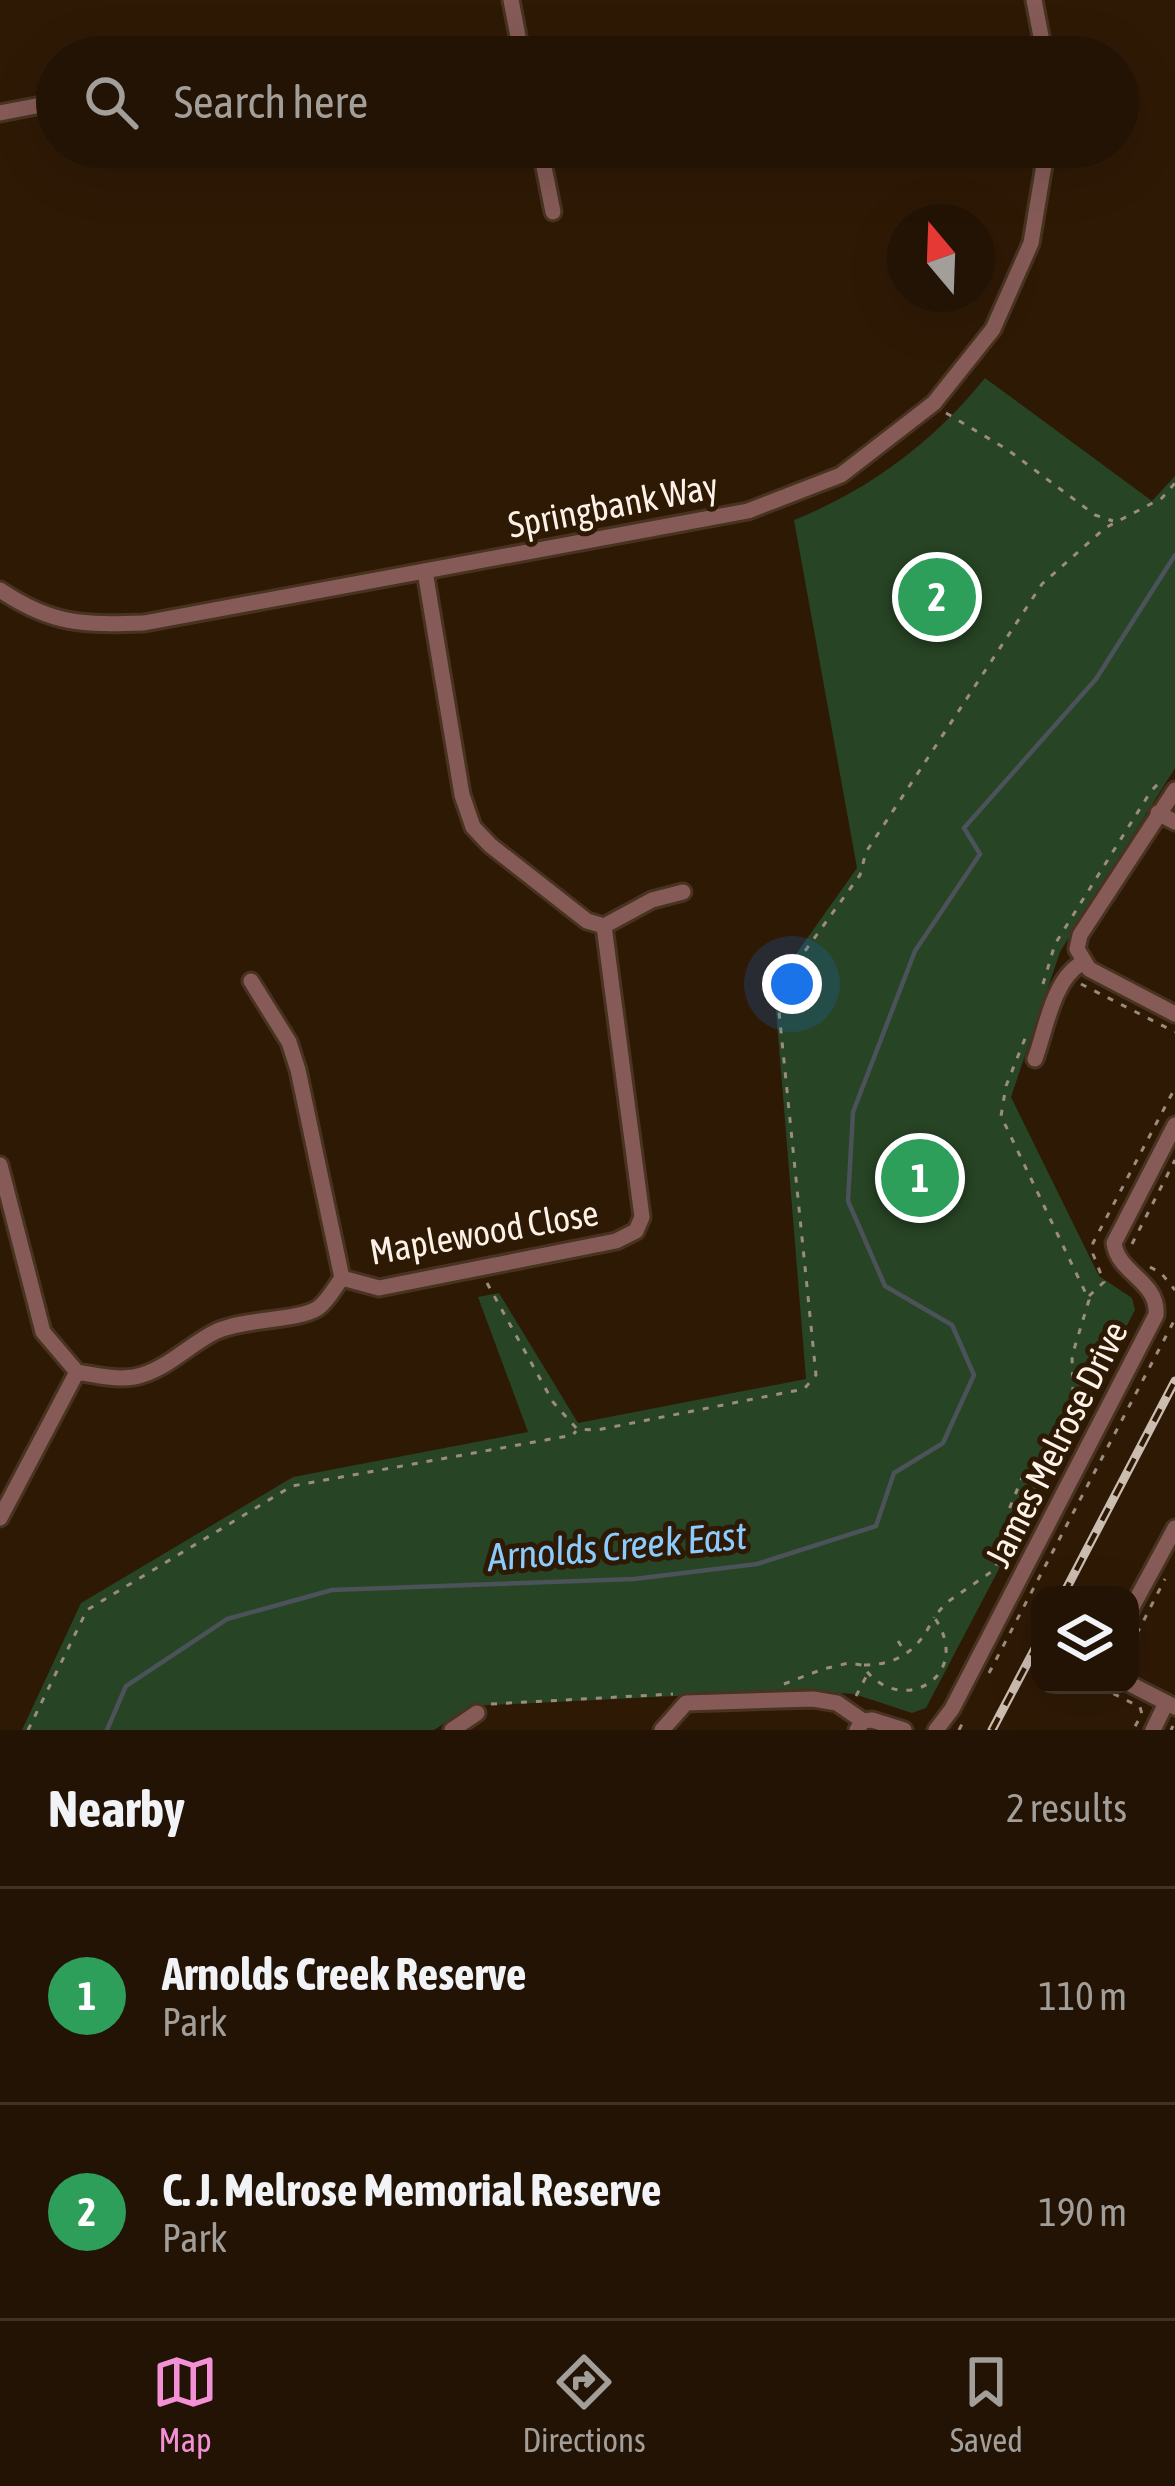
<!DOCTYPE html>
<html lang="en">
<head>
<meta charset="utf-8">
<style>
	:root { --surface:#221304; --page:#2e2013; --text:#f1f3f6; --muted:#a29e9a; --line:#3f3226; --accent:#f391d6 }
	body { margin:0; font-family:"Asap Condensed",sans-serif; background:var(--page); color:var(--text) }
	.controls { position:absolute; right:36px; bottom:36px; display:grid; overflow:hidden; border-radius:24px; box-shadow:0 12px 48px #0002 }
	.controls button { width:108px; height:108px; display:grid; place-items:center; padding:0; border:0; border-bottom:3px solid var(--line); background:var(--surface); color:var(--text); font:60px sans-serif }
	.compass { position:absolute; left:887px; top:204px; width:108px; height:108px; border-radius:50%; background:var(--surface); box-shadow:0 12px 48px #0002; rotate:341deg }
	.you { position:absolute; left:792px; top:984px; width:42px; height:42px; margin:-30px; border:9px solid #fff; border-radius:50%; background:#1a73e8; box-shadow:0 0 0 18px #1a73e833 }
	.badge { display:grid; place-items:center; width:78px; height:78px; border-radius:50%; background:var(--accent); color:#fff; font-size:39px; font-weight:700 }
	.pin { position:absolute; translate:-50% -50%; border:6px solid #fff; box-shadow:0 3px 12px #0006 }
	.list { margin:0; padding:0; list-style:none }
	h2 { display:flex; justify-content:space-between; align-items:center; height:156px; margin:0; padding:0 48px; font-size:51px }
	h2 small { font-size:39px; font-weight:400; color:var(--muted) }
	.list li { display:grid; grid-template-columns:78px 1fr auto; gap:36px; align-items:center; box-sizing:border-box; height:216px; padding:0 48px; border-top:3px solid var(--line) }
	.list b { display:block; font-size:45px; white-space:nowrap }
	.list p { margin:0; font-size:39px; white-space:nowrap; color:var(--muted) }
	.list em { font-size:39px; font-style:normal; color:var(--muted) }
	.icon { flex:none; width:66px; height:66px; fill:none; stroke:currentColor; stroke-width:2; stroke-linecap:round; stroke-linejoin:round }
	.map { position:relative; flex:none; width:1175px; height:1730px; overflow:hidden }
	.search { position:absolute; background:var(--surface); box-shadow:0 12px 48px #0002; left:36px; right:36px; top:36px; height:132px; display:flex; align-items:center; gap:30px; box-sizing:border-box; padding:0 42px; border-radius:66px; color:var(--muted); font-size:45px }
	.sheet { height:588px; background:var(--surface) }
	nav { display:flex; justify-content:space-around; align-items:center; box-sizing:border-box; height:168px; border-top:3px solid var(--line); background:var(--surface); font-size:33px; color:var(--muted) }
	nav a { display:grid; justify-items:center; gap:6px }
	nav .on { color:var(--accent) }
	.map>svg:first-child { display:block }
</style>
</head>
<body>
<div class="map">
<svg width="1175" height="1730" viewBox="0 0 1175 1730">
	<rect width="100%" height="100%" fill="#2e1905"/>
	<path fill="#274424" d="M985 378 1152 501 1175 476V768L1060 952 1011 1097 1099 1276 1132 1298 1135 1310 926 1708 912 1713 854 1694 799 1690 471 1706 434 1730H22L81 1603 293 1477 528 1432 478 1297 499 1293 578 1423 806 1379 774 985 857 868 794 520C871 489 933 442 985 378Z"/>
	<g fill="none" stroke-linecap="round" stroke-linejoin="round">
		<path stroke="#4c5259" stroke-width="4.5" d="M107 1730 126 1686 227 1619 332 1590 634 1579 757 1564 876 1526 894 1473 943 1443 974 1375 952 1325 885 1286 848 1201 853 1112 915 951 980 854 964 828 1096 679 1175 555"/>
		<g stroke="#473320" stroke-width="21">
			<g id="minor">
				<path d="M511 0 522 57"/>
				<path d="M1034 0 1045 57"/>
				<path d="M0 113 57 102"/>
				<path d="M540 147 553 212"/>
				<path d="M0 590C52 625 83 625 144 623L748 511 841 475 934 403 993 329 1031 243 1047 147"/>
				<path d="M1175 790 1080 935 1077 949 1089 969 1175 1014"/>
				<path d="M1158 813 1175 822"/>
				<path d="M604 926 652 900 683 892"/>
				<path d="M251 981 289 1042 298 1070 342 1278"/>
				<path d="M1035 1059C1046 1029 1053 979 1082 963"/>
				<path d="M0 1165 43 1332 77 1372C95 1375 116 1380 134 1377 166 1371 189 1344 217 1331 247 1318 298 1321 318 1308 327 1302 335 1287 342 1278L379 1288 616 1241 636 1231 642 1217 604 926 587 921 490 845 473 827 462 795 425 571"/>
				<path d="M0 1518 77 1372"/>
				<path d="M1130 1611 1175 1528"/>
				<path d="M1130 1684 1175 1707"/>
				<path d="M452 1730 477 1713"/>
				<path d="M662 1730 686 1703 813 1699 837 1703 863 1721"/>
				<path d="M857 1730 863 1721 872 1720 904 1730"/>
				<path d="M936 1730 952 1709 1156 1315C1159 1281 1118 1274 1114 1243L1175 1125"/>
				<path d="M1153 1730 1166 1703"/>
			</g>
		</g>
		<g stroke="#9c8c7e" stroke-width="3" stroke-dasharray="6 9" stroke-linecap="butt">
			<path d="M946 413 1008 450 1095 515 1113 521"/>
			<path d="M1043 984 1055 944 1151 791 1161 781"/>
			<path d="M1081 984 1175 1032"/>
			<path d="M1132 1244 1175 1160"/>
			<path d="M1150 1267 1161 1273 1175 1290"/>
			<path d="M487 1283 553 1402 577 1429 597 1430 804 1389 816 1375 779 1012 784 980 860 875 866 852 1042 584 1105 528 1162 498 1175 483"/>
			<path d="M1089 1296 1104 1282 1093 1254V1243L1175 1088"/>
			<path d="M898 1641 905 1652"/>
			<path d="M1130 1647 1165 1579"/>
			<path d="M864 1665C900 1665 920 1648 934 1617"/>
			<path d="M989 1673 1175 1319"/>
			<path d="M784 1684 823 1669 849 1663 862 1665C898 1720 976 1677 934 1617L946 1603 994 1570 1008 1538 1010 1507 1022 1478 1061 1439 1073 1393 1072 1356 1089 1300 1001 1116 1006 1086 1026 1036"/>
			<path d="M1100 1687 1140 1707 1142 1714 1133 1730"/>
			<path d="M856 1696 868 1673"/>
			<path d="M491 1704 673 1694"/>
			<path d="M28 1730 87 1610 292 1486 573 1435 576 1431"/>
			<path d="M959 1730 965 1718"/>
			<path d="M1171 1730 1173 1726"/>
		</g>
		<use href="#minor" stroke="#865b57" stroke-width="15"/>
		<g stroke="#ccbdb1" stroke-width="9">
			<g id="rail">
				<path d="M1063 1595 1175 1381"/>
				<path d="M992 1730 1040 1639"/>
			</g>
		</g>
		<use href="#rail" stroke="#2e1905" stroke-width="4.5" stroke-dasharray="14" stroke-linecap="butt"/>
	</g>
	<g text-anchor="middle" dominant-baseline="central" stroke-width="10" stroke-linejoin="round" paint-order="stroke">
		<g font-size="36" fill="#fef2e8" stroke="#2e1905">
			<text transform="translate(613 505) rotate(-11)">Springbank Way</text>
			<text transform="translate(484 1232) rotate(-10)">Maplewood Close</text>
			<text transform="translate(1056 1444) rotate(-63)">James Melrose Drive</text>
		</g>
		<g font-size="39" font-style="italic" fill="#8bcbfe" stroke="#2e1905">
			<text transform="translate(617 1546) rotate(-5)">Arnolds Creek East</text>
		</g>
	</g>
</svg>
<div class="controls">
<button><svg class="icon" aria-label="layers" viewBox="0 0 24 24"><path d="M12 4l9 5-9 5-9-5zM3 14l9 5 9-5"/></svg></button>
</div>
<svg class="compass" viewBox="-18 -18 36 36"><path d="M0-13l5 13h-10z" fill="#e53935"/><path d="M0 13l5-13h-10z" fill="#a29e9a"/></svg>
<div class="you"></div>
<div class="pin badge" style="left:920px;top:1178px;background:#2e9e5b">1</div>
<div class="pin badge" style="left:937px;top:597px;background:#2e9e5b">2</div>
<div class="search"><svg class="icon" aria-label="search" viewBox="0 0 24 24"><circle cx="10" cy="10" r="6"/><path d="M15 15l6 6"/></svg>Search here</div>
</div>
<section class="sheet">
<h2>Nearby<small>2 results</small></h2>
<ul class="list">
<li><span class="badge" style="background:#2e9e5b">1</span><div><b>Arnolds Creek Reserve</b><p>Park</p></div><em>110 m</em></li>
<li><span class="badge" style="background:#2e9e5b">2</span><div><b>C. J. Melrose Memorial Reserve</b><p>Park</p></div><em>190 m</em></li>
</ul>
</section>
<nav>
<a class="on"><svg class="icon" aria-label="map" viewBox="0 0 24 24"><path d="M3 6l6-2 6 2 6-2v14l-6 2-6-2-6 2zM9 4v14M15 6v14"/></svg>Map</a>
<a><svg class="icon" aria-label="directions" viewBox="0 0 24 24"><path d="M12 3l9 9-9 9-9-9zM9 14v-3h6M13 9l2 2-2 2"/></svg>Directions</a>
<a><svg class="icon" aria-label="saved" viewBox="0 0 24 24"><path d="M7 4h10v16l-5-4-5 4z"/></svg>Saved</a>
</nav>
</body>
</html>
